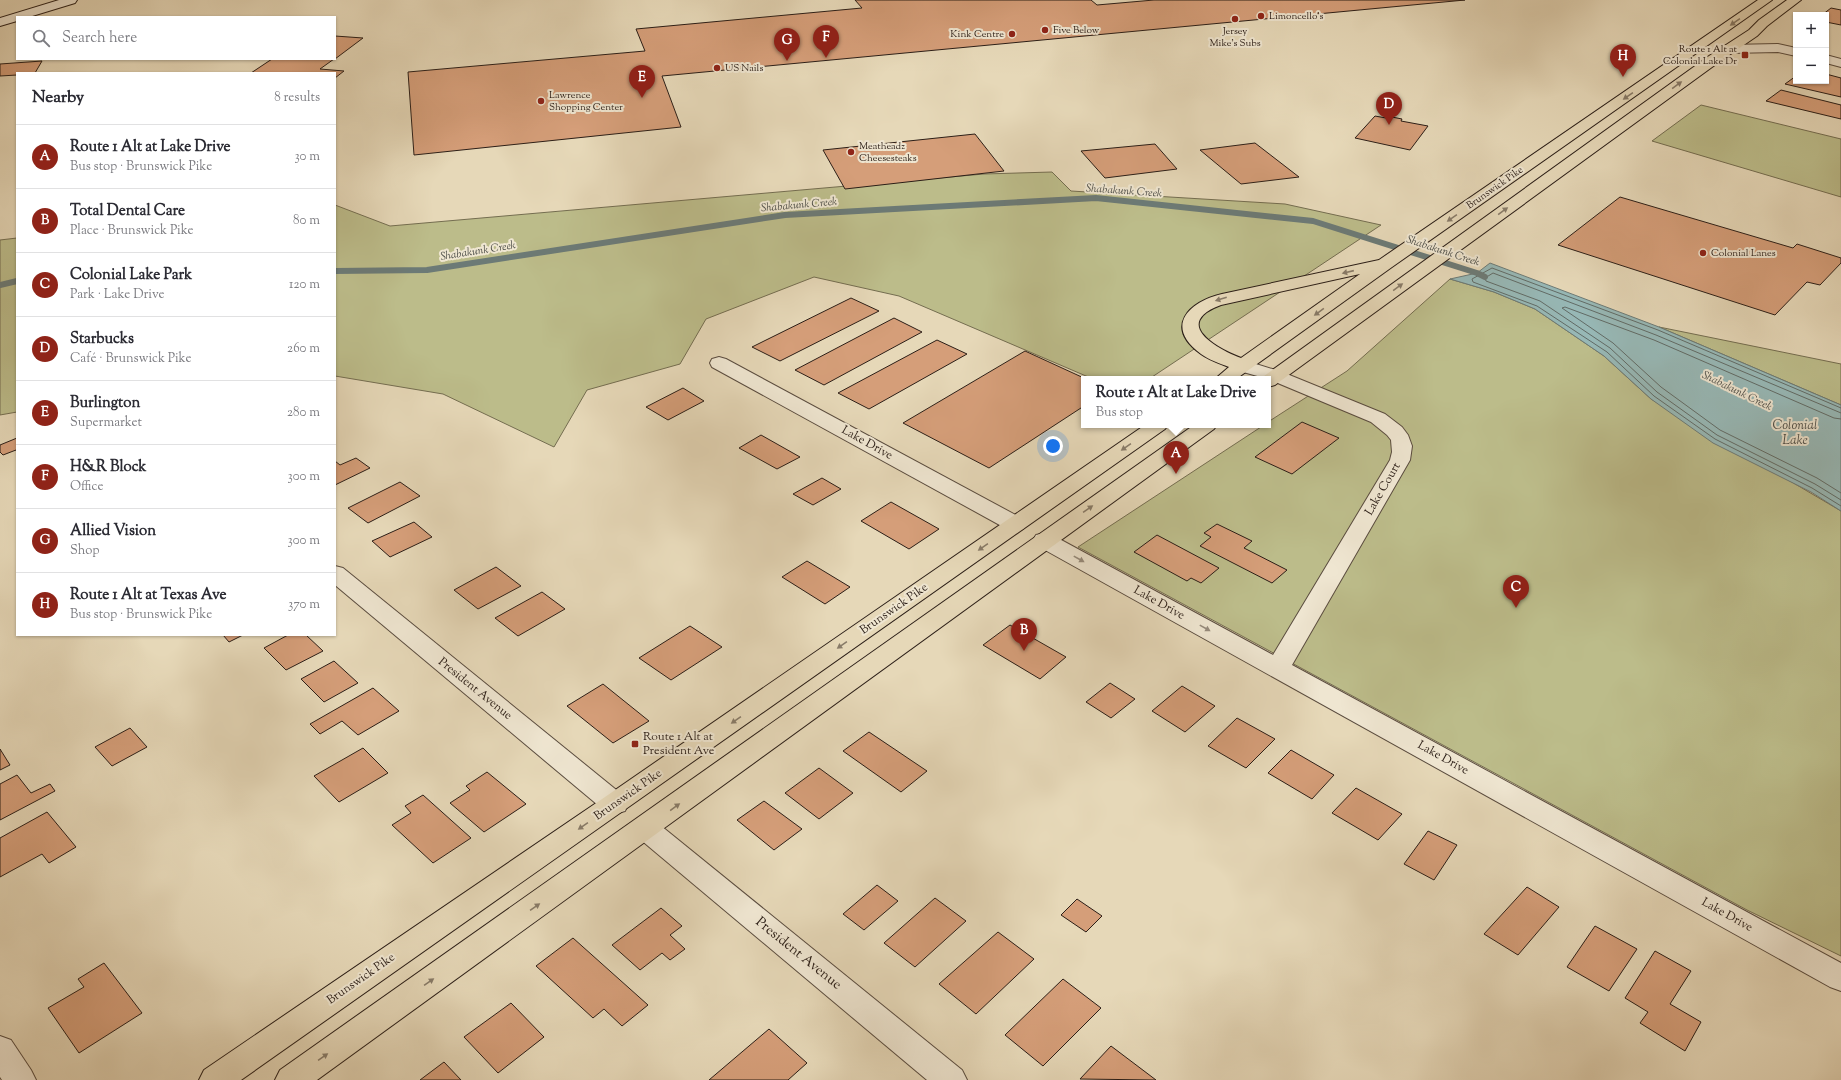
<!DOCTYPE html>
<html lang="en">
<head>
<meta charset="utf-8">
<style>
	:root { --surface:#fff; --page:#f2f2f3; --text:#2b2b33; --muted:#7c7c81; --line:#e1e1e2; --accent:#8f2418 }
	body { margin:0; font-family:"Sorts Mill Goudy",serif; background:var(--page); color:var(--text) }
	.controls { position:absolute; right:12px; top:12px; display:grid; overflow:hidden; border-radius:0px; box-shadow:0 1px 3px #0004 }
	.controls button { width:36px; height:36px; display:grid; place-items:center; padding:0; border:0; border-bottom:1px solid var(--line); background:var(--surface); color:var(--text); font:20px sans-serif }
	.you { position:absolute; left:1053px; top:446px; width:14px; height:14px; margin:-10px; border:3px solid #fff; border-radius:50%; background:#1a73e8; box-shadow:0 0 0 6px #1a73e833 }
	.badge { display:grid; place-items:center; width:26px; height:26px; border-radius:50%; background:var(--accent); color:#fff; font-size:13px; font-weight:700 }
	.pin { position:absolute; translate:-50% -33px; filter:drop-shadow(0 1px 2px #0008) }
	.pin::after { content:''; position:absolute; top:21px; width:14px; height:12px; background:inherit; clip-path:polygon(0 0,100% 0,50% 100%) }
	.popup { position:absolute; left:1081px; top:376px; width:190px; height:52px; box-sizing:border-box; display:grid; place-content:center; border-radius:0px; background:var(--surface); filter:drop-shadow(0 1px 3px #0005); font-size:13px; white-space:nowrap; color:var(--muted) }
	.popup b { font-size:15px; color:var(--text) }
	.popup::after { content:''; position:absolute; left:50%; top:100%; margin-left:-8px; border:8px solid transparent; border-top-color:var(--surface) }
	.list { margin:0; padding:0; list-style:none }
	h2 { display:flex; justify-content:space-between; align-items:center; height:52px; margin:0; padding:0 16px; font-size:17px }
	h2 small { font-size:13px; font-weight:400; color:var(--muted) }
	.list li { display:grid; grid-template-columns:26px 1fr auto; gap:12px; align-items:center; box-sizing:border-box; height:64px; padding:0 16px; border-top:1px solid var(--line) }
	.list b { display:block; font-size:15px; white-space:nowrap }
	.list p { margin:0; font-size:13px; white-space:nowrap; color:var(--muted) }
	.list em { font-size:13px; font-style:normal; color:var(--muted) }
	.icon { flex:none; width:22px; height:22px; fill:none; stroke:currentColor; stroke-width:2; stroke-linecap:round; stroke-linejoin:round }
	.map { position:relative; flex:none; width:1841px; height:1080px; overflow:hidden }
	.search { position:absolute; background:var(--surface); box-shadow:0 1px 3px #0004; left:16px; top:16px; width:320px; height:44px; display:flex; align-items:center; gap:10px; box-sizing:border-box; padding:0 14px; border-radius:0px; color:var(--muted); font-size:15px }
	.panel { position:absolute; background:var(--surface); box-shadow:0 1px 3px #0004; left:16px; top:72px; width:320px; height:564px; border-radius:0px }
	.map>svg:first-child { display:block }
</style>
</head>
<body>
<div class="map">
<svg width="1841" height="1080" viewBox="0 0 1841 1080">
	<rect width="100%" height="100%" fill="#e6d8b8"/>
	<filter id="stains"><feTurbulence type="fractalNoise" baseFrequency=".005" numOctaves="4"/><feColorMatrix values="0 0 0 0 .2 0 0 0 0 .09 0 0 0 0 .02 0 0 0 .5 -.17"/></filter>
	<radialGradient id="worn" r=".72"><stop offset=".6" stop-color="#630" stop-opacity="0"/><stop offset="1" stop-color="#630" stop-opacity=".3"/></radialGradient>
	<g fill="#bcbc8a" stroke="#746d50">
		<path d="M1701 105 1841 139V197L1652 141Z"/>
		<path d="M1052 172 1071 191 1285 204 1381 225 1149 379H1093L899 296 814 277 706 319 680 364 587 390 554 447 443 394 335 376V205L390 226 984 174Z"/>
		<path d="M17 238V412L0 415V240Z"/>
		<path d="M1450 279 1494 292 1535 309 1604 356 1651 399 1841 511V956L1747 910 1078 547 1264 425H1268V422L1347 371Z"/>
		<path d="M1659 327 1841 364V405Z"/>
	</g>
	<path fill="#97b8b6" stroke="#6c7a76" d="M1490 263 1659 327 1841 405V511L1811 492 1713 443 1651 399 1604 356 1535 309 1494 292 1450 279 1477 273Z"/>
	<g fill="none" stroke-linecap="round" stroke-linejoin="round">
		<g stroke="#616b66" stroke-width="1">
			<path d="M1841 408 1658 330 1492 268 1472 279 1473 282 1537 306 1607 352 1654 396 1715 439 1812 488 1841 506"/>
			<path d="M1841 413 1656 335 1493 273 1485 278 1486 281 1540 301 1610 348 1657 392 1717 435 1815 484 1841 500"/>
			<path d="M1841 419 1834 418 1654 340 1565 307 1562 308 1613 343 1661 387 1720 430 1817 478 1841 493"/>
		</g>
		<g stroke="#6c7a76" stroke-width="6">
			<path d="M335 271 427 270 785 215 1096 198 1313 221 1477 273 1485 277"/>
			<path d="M0 285 17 281"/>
		</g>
	</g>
	<g fill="#d59e79" stroke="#2b1e17">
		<path d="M855 0H1091L1097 5 1154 0H1465L662 76 681 127 414 155 408 72 645 51 636 29 862 8Z"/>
		<path d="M1831 8 1841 10V25L1826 22V15H1822Z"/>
		<path d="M335 36 363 38 335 59Z"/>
		<path d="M272 59H334L320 69 344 71 335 78V73H251Z"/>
		<path d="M42 61 35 73H17V75L0 76V64Z"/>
		<path d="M1826 74 1841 78V97L1785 84 1796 76V81H1826Z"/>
		<path d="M1781 90 1841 105V119L1766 101Z"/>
		<path d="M1375 116 1386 118 1387 116 1402 119 1401 121 1428 126 1410 150 1355 138Z"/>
		<path d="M975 134 1004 171 845 189 823 150Z"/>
		<path d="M1255 143 1299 177 1241 184 1200 150Z"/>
		<path d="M1155 144 1177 169 1105 178 1081 151Z"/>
		<path d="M1620 197 1793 248 1797 244 1841 258V263L1820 285 1807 282 1775 315 1558 245Z"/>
		<path d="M851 298 879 311 780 361 752 347Z"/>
		<path d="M894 318 922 332 824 385 795 370Z"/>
		<path d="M937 340 967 354 869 409 838 393Z"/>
		<path d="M1025 351 1086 379H1084V406L989 468 903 423Z"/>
		<path d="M683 388 704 401 668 420 646 407Z"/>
		<path d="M1302 422 1339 438 1292 474 1255 457Z"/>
		<path d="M761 435 800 457 777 469 739 448Z"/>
		<path d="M17 438V452L16 450 3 455 0 452V445Z"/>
		<path d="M356 458 370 468 335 485V461L340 465Z"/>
		<path d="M822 478 841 489 813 505 793 494Z"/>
		<path d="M400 482 420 496 368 523 348 508Z"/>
		<path d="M891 502 939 529 909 549 861 521Z"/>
		<path d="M414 522 432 537 390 557 372 541Z"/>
		<path d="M1217 524 1252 541 1244 548 1287 570 1272 583 1200 546 1211 537 1204 533Z"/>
		<path d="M1157 535 1219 568 1201 583 1191 578 1187 581 1134 552Z"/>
		<path d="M807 561 850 587 825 604 782 577Z"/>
		<path d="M496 567 521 586 478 609 454 590Z"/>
		<path d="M542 592 565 609 518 636 495 618Z"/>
		<path d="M1010 625 1066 657 1040 679 983 645Z"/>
		<path d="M690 626 722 647 671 680 639 658Z"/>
		<path d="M223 635H243L229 642Z"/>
		<path d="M288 635H306L323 651 286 670 264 648Z"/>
		<path d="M334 661 358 683 324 702 301 679Z"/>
		<path d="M1110 683 1135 699 1111 718 1086 702Z"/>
		<path d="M603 684 649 721 613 743 567 706Z"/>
		<path d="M1182 686 1215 706 1185 732 1152 711Z"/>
		<path d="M373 688 399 711 358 735 342 721 320 734 310 724Z"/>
		<path d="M1237 718 1275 739 1246 768 1208 746Z"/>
		<path d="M130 728 147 747 112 766 95 747Z"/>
		<path d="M869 732 927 771 901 792 843 751Z"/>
		<path d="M363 748 388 773 339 802 314 776Z"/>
		<path d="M0 749 10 765 0 770Z"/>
		<path d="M1291 750 1334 775 1312 799 1268 773Z"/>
		<path d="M819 768 853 793 819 819 785 793Z"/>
		<path d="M487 772 526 804 484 832 450 803 470 790 466 786Z"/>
		<path d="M17 775 31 793 50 784 55 791 0 820V784Z"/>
		<path d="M1356 788 1402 814 1378 840 1332 813Z"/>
		<path d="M423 795 471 838 433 863 392 825 411 813 405 806Z"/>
		<path d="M764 801 802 829 774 850 737 820Z"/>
		<path d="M47 812 76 847 49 863 42 854 0 877V838Z"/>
		<path d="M1428 831 1457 845 1434 880 1404 864Z"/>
		<path d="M877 885 898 901 864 930 843 914Z"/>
		<path d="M1527 887 1559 907 1518 955 1484 934Z"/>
		<path d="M935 898 966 921 915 967 884 943Z"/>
		<path d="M1077 899 1102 916 1086 932 1061 915Z"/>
		<path d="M661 908 682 926 670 935 685 949 670 960 662 953 640 970 612 945Z"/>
		<path d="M1595 926 1637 949 1609 991 1567 967Z"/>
		<path d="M998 932 1034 959 976 1014 939 984Z"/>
		<path d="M573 938 648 1005 622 1026 604 1009 593 1018 536 966Z"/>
		<path d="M1655 951 1691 971 1670 1004 1701 1022 1685 1051 1640 1023 1648 1012 1625 998Z"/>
		<path d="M104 963 142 1013 79 1053 48 1008 84 987 78 979Z"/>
		<path d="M1063 979 1101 1008 1043 1066 1005 1035Z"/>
		<path d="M511 1003 544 1037 498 1073 464 1037Z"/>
		<path d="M769 1029 807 1063 788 1080H709Z"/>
		<path d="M1111 1046 1156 1080 1080 1079Z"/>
		<path d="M444 1062 461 1080H420Z"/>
	</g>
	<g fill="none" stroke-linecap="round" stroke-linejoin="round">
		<g stroke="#5a4c3f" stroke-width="2">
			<g id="street">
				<path d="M1778 44 1796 48V56L1778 52 1729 53 1724 52 1723 49 1724 46 1729 45Z"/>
				<path d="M1826 55 1841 59V67L1826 63Z"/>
				<path d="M719 357 726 359 1023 519 1026 524 1023 529 1015 531 1007 529 712 367 710 363 712 359Z"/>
				<path d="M1243 360 1282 372 1385 414 1402 427 1408 435 1412 446 1410 460 1292 665 1841 963V991L1830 987 1036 545 1033 540 1036 535 1044 533 1052 535 1273 655 1390 460 1392 452 1391 440 1387 435 1371 422 1268 379 1236 370 1234 366 1236 362Z"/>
				<path d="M335 566 343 568 625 797 628 804 625 811 615 814 605 811 335 585Z"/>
				<path d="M645 817 655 821 962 1070 967 1080H927L635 835 631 828 635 821Z"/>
				<path d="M0 1036 11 1040 31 1070 36 1080H2L0 1077Z"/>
			</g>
		</g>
		<g stroke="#2b1e17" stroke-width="2">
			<path id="secondary" d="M59 0H77L75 3 29 17H17V21L0 26V18Z"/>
		</g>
		<g stroke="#2b1e17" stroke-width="2">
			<g id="primary">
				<path d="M1758 0H1772L1392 267 1236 379H1215L1229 367C1219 363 1209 360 1201 354 1164 327 1188 302 1222 294L1379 260ZM1360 274 1241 358C1215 348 1172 323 1221 305Z"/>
				<path d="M1787 0H1801L1767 26 1757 36 1719 62 1275 385 1268 387V379H1260L1709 56 1749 30 1759 20Z"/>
				<path d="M1145 425H1168L1165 429 241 1080H199L204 1070 605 797Z"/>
				<path d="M1194 425H1217L1214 429 317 1080H275L280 1070Z"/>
			</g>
		</g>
		<use href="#street" fill="#efe6d1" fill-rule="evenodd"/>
		<use href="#secondary" fill="#efe6d1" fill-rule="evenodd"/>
		<use href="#primary" fill="#e6d8b8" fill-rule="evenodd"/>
	</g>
	<defs><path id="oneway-solid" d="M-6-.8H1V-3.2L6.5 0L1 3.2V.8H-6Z"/></defs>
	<g fill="#887b68">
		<use href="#oneway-solid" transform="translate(1735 22) rotate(145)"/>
		<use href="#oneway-solid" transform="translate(1677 85) rotate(-36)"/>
		<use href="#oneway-solid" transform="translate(1628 96) rotate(145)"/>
		<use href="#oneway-solid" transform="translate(1503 211) rotate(-36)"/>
		<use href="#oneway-solid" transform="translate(1452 218) rotate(145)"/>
		<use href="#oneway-solid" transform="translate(1348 272) rotate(167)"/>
		<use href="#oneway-solid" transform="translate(1398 287) rotate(-36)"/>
		<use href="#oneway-solid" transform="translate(1221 299) rotate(163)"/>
		<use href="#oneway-solid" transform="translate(1319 312) rotate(144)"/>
		<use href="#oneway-solid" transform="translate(1126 447) rotate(145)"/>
		<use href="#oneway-solid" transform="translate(1088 509) rotate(-35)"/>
		<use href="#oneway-solid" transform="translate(983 547) rotate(145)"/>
		<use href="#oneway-solid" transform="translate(842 645) rotate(145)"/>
		<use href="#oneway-solid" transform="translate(736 720) rotate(145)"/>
		<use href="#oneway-solid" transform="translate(675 807) rotate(-36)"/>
		<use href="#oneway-solid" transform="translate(583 826) rotate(145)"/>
		<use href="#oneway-solid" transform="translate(535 907) rotate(-35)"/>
		<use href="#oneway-solid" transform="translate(429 982) rotate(-35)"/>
		<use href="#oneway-solid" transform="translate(323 1057) rotate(-35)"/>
	</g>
	<g fill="#978c7d">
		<use href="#oneway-solid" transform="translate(1079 559) rotate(29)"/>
		<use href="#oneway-solid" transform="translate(1205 628) rotate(29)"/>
	</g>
	<g fill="#8f2418" stroke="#efe6d1" stroke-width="1.5">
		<circle cx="1261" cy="16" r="4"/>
		<circle cx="1235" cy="19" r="4"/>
		<circle cx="1045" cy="30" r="4"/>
		<circle cx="1012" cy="34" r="4"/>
		<rect x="1741" y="51" width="8" height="8" rx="2"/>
		<circle cx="717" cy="68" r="4"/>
		<circle cx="541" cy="101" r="4"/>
		<circle cx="851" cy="152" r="4"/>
		<circle cx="1703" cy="253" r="4"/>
		<rect x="631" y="740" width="8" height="8" rx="2"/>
	</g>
	<g text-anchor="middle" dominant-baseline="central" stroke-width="4" stroke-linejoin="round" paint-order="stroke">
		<g font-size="10" fill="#2b1e17" stroke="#efe6d1" text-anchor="start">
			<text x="1269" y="16">Limoncello's</text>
			<text x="1053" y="30">Five Below</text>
			<text x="1235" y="31" text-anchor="middle">Jersey<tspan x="1235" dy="12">Mike's Subs</tspan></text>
			<text x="1004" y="34" text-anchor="end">Kink Centre</text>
			<text x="1737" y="49" text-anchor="end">Route 1 Alt at<tspan x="1737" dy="12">Colonial Lake Dr</tspan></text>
			<text x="725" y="68">US Nails</text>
			<text x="549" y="95">Lawrence<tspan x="549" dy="12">Shopping Center</tspan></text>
			<text x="859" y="146">Meatheadz<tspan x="859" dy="12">Cheesesteaks</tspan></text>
			<text x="1711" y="253">Colonial Lanes</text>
		</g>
		<g font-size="10" fill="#2b1e17" stroke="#efe6d1">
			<text transform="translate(1495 188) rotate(-35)">Brunswick Pike</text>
		</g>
		<g font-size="11" font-style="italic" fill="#4b4c47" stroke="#efe6d1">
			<text transform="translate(1124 191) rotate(4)">Shabakunk Creek</text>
			<text transform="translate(799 205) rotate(-5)">Shabakunk Creek</text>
			<text transform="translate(478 251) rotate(-9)">Shabakunk Creek</text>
			<text transform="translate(1443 251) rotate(18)">Shabakunk Creek</text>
			<text transform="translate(1737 391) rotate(26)">Shabakunk Creek</text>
		</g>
		<g font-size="12" fill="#2b1e17" stroke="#efe6d1">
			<text transform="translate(867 443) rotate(29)">Lake Drive</text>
			<text transform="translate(1383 489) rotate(-60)">Lake Court</text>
			<text transform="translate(1159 603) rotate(29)">Lake Drive</text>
			<text transform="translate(894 609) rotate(-35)">Brunswick Pike</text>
			<text transform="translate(475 689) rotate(39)">President Avenue</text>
			<text transform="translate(1443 758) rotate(29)">Lake Drive</text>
			<text transform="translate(628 795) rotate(-35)">Brunswick Pike</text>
			<text transform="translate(1727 915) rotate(29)">Lake Drive</text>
			<text transform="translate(361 979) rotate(-35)">Brunswick Pike</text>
		</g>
		<g font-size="12" fill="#2b1e17" stroke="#efe6d1" text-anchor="start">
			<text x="643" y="737">Route 1 Alt at<tspan x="643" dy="14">President Ave</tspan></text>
		</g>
		<g font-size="13" font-style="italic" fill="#4b4c47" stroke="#efe6d1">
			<text x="1795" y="426">Colonial<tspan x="1795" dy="15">Lake</tspan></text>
		</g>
		<g font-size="14" fill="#2b1e17" stroke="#efe6d1">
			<text transform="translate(798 954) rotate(39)">President Avenue</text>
		</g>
	</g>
	<rect width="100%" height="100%" filter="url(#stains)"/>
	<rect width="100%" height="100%" fill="url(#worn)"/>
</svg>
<div class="controls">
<button>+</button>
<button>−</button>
</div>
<div class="you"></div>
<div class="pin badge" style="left:1176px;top:474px">A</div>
<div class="popup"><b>Route 1 Alt at Lake Drive</b>Bus stop</div>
<div class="pin badge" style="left:1024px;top:651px">B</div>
<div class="pin badge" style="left:1516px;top:608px">C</div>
<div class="pin badge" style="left:1389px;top:125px">D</div>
<div class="pin badge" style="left:642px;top:98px">E</div>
<div class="pin badge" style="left:826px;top:58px">F</div>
<div class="pin badge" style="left:787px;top:61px">G</div>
<div class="pin badge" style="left:1623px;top:77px">H</div>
<div class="search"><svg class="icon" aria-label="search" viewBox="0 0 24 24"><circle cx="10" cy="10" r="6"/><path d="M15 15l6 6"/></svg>Search here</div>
<section class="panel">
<h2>Nearby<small>8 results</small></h2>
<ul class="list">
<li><span class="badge">A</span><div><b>Route 1 Alt at Lake Drive</b><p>Bus stop · Brunswick Pike</p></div><em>30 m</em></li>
<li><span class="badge">B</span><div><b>Total Dental Care</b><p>Place · Brunswick Pike</p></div><em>80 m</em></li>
<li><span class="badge">C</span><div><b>Colonial Lake Park</b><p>Park · Lake Drive</p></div><em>120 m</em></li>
<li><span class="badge">D</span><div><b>Starbucks</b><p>Café · Brunswick Pike</p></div><em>260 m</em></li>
<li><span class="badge">E</span><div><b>Burlington</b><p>Supermarket</p></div><em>280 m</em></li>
<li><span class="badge">F</span><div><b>H&amp;R Block</b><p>Office</p></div><em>300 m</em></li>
<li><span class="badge">G</span><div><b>Allied Vision</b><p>Shop</p></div><em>300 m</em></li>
<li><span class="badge">H</span><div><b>Route 1 Alt at Texas Ave</b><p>Bus stop · Brunswick Pike</p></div><em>370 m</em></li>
</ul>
</section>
</div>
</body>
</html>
